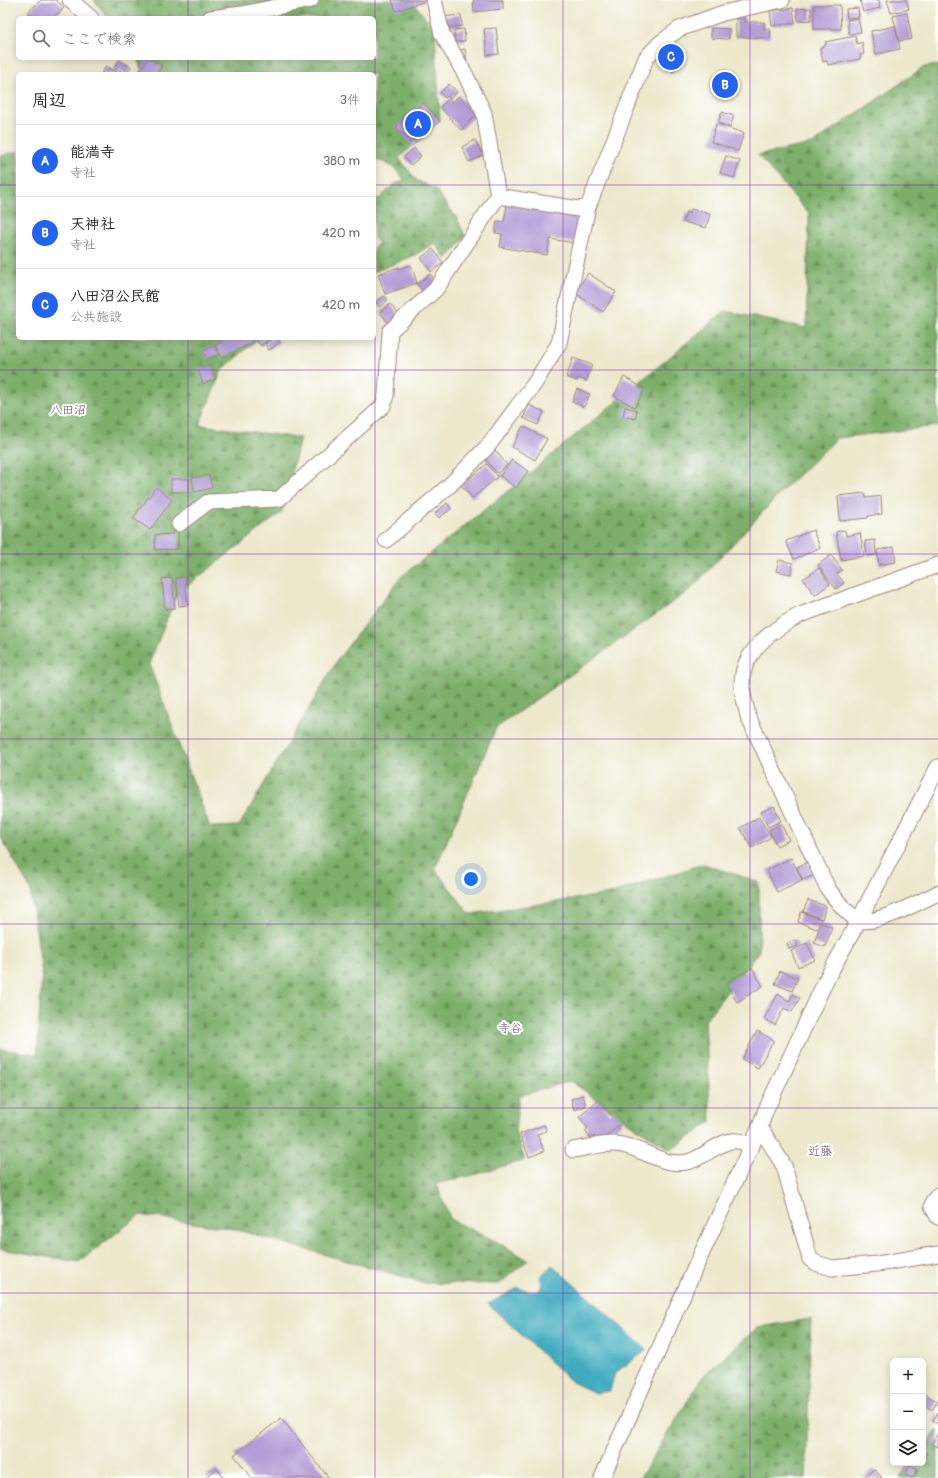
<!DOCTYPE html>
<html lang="ja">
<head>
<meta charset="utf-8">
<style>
	:root { --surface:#fff; --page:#f2f2f2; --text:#222; --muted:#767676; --line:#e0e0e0; --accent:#2563eb }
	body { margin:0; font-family:Pangolin,"Klee One",sans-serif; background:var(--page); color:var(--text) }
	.controls { position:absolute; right:12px; bottom:12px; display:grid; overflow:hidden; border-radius:6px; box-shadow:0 2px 10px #0003 }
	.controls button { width:36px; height:36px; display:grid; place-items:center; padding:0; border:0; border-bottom:1px solid var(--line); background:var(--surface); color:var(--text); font:20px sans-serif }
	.you { position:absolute; left:471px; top:879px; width:14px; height:14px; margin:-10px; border:3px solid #fff; border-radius:50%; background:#1a73e8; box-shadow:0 0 0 6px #1a73e833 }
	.badge { display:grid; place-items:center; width:26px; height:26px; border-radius:50%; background:var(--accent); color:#fff; font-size:13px; font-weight:700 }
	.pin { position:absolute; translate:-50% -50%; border:2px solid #fff; box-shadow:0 1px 4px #0006 }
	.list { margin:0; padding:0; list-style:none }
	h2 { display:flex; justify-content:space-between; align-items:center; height:52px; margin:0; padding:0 16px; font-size:17px }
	h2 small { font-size:13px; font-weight:400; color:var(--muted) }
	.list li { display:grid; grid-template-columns:26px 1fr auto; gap:12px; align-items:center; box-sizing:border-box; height:72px; padding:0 16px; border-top:1px solid var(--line) }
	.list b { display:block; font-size:15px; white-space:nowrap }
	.list p { margin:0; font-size:13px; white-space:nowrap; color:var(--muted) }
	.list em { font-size:13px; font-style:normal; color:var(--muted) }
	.icon { flex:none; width:22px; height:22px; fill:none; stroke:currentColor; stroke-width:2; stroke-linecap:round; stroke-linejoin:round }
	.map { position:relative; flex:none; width:938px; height:1478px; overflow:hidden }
	.search { position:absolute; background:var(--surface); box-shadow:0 2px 10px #0003; left:16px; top:16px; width:360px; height:44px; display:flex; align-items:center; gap:10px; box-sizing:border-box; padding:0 14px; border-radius:6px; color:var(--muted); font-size:15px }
	.panel { position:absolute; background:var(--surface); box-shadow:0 2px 10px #0003; left:16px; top:72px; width:360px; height:268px; border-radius:6px }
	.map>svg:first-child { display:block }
</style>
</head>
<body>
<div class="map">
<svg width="938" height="1478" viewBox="0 0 938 1478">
	<defs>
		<pattern id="forest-firs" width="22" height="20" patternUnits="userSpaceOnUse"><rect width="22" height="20" fill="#7daf6a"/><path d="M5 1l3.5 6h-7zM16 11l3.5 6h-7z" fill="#688e57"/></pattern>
	</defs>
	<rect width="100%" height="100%" fill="#fff"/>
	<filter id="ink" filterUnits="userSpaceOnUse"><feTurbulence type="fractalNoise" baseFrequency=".025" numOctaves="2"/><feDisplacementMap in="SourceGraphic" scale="8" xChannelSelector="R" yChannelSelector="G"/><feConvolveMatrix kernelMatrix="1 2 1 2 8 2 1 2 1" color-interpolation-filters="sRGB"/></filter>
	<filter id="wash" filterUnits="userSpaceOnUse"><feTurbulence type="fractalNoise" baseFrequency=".012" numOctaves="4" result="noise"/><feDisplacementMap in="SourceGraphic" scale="16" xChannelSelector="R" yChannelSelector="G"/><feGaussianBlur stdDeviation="0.9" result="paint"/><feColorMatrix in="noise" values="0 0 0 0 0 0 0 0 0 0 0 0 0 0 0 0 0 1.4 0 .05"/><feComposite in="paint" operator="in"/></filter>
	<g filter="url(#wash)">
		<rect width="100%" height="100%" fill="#ede8cc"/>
		<g fill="url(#forest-firs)" stroke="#64674a">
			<path d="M94 0H411L435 29 440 121 423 103 396 127 412 146 399 158 416 180 435 189 457 218 465 236 456 249 446 259 435 243 413 256 374 272V247L379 243 374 238V197L379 199C389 190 391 184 404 180 395 167 390 164 374 159V74H143L137 58H374V18H108Z"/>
			<path d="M938 65V426L837 438 784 489 690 590 496 728 435 869 470 914 610 894 703 864 759 882V951L705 1020 711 1122 671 1150 624 1120 571 1081 519 1096 515 1131 525 1160 477 1174 436 1184 451 1220 496 1241 528 1260 499 1284 425 1283 234 1229 140 1215 79 1262 0 1249V1049L37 1054 42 973 30 889 0 836V156L18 151V338H259L222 370 199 425 300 438 282 512 177 594 149 664 210 827 239 826 338 659 401 577 519 482 725 311 806 328 809 214 758 155 812 144 924 67Z"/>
			<path d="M811 1319 806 1478H640L703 1376 758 1327Z"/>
			<path d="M938 1430V1478H900L909 1463H923V1447Z"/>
		</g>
		<path fill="#40abbf" stroke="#456575" d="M552 1265 647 1350 615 1373 610 1391 595 1393 572 1382 488 1304 518 1288 537 1292 543 1286 540 1277Z"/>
		<g id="blocks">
			<g fill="#b39dd6">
				<path d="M41 0H56L64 8 53 18 49 15 46 18H33L28 12Z"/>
				<path d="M392 0H429L396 11Z"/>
				<path d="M473 0H503V9L474 12Z"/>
				<path d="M860 0H879L880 8 863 12Z"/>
				<path d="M887 0H906L909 9 891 13Z"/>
				<path d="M814 5H840L841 29H814Z"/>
				<path d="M793 8 795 23 772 26 770 11Z"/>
				<path d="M811 8V20L798 21 797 9Z"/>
				<path d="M858 8 859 17 847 18 846 9Z"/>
				<path d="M907 13 912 39 899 41 893 16Z"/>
				<path d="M461 15 462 26 442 28 441 17Z"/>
				<path d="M736 18H745V22H764V29H770V38L736 37Z"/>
				<path d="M858 18 861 32 849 34 847 20Z"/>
				<path d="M895 26 900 49 876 54 871 31Z"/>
				<path d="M496 28 499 54 487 55 484 29Z"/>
				<path d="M711 28 729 29V39L711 38Z"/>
				<path d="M464 29 465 41 455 42 454 30Z"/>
				<path d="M855 36 857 44 862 42 864 54 860 55V59L828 65 827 61 823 62 820 48 826 45 825 42Z"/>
				<path d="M671 40 677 47 674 49 685 62 673 72 657 51Z"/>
				<path d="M465 49 467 62 459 50Z"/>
				<path d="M148 58 162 66 157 74H138Z"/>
				<path d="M119 60 131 67 127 74 114 68Z"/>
				<path d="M106 66 120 74H101Z"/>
				<path d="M449 84 457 92 450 99 448 96 445 98 440 93Z"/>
				<path d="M459 96 476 115 461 130 440 107 449 99 452 102Z"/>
				<path d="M423 102 440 121 412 146 396 127Z"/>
				<path d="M722 112 734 116 730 127 718 123Z"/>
				<path d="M716 124 744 133 738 151 711 142Z"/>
				<path d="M475 140 483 155 469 162 462 147Z"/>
				<path d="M414 148 421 156 411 165 404 157Z"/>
				<path d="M726 156 740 161 734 178 720 173Z"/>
				<path d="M507 204 579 217 574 243 550 239 547 255 500 247 502 234 495 233 497 221 504 222Z"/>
				<path d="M691 209 710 214 706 228 683 222 686 212 690 214Z"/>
				<path d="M433 249 443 263 431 272 421 258Z"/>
				<path d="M411 265 417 283 385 294 378 274 399 267V269Z"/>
				<path d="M588 273 616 292 603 312 575 293Z"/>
				<path d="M430 274 437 283 424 293 417 284Z"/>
				<path d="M384 296 388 300 380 307 376 302Z"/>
				<path d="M390 304 400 316 389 324 380 312Z"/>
				<path d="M220 338H251L253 342 222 358 215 345 222 342Z"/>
				<path d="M254 338H270L261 346Z"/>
				<path d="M273 338H276L280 342 269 350 265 344Z"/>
				<path d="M215 346 218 355 207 359 203 351Z"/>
				<path d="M573 358 592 365 586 381 578 378 577 381 566 377Z"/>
				<path d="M211 365 216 379 203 384 198 370Z"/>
				<path d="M624 377 645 389 635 407 614 396Z"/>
				<path d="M577 389 590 394 584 407 572 402Z"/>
				<path d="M529 405 544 412 538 425 523 418Z"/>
				<path d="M625 407 637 410 635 419 623 416Z"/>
				<path d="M523 426 547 439 535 460 512 447Z"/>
				<path d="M495 450 507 465 497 473 484 458Z"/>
				<path d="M512 460 528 471 516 488 500 476Z"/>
				<path d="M487 464 498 477 472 498 461 485Z"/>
				<path d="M209 475 212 488 195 492 192 478Z"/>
				<rect x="171" y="479" width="18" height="13"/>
				<path d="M156 487 172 500 150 530 133 518Z"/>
				<path d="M865 493 866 498 881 496 882 514 868 516V518L840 521 838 496Z"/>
				<path d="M447 503 451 509 439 518 435 513Z"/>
				<path d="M813 530 820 548 794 559 786 541Z"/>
				<path d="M845 530 846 536 860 533 864 556 841 560 836 532Z"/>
				<path d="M178 531V549L155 550V535L173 534V532Z"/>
				<path d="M875 540 876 555 867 556 865 541Z"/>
				<path d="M894 547 896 562 879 565 877 550Z"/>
				<path d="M831 555 842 570 837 574 844 583 836 589 818 565Z"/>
				<path d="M779 560 793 563 791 574 776 571Z"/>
				<path d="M819 568 830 584 815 595 803 579Z"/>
				<path d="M185 577 188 605 179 606 176 578Z"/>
				<path d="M172 578 175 608 165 609 162 579Z"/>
				<path d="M774 806 781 821 768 827 761 812Z"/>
				<path d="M759 817 771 837 752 848 740 828Z"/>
				<path d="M781 824 789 840 777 846 769 830Z"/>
				<path d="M791 858 802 880 777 892 767 870Z"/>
				<path d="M808 862 814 875 803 880 797 867Z"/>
				<path d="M808 900 826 906 822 919 803 912Z"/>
				<path d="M801 912 821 919 817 929 798 922Z"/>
				<path d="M821 923 832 927 825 947 814 943Z"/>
				<path d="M796 940 798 946 789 949 787 943Z"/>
				<path d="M807 943 815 960 798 967 791 951Z"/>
				<path d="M752 968 763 986 737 1002 726 983Z"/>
				<path d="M780 971 798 978 792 991 775 984Z"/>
				<path d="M778 994 789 1001 793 994 800 998 792 1012 784 1008 775 1025 764 1019Z"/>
				<path d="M757 1031 774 1040 758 1068 742 1059Z"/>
				<path d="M583 1095 586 1106 574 1110 571 1099Z"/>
				<path d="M599 1100 610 1114 614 1111 623 1122 599 1142 594 1136 591 1138 585 1131 588 1128 579 1117Z"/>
				<path d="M544 1125 547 1131 537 1134 544 1151 529 1157 520 1134Z"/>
				<path d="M926 1394 937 1402 932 1410 923 1404V1399Z"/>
				<path d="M938 1412V1424L933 1421Z"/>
				<path d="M281 1418 329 1478H252L234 1455Z"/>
				<path d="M938 1433V1447L932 1444Z"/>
				<path d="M923 1451 927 1453 923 1461Z"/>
				<path d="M910 1465 918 1469 913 1478 905 1475Z"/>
				<path d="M217 1469 224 1478H205Z"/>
				<path d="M874 1469 882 1478H863Z"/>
			</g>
		</g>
	</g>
	<g filter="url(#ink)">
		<use href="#blocks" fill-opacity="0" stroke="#9c847c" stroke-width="1"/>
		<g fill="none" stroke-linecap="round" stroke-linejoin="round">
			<g stroke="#9c847c" stroke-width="17">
				<g id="minor">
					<path d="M70 0 91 18"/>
					<path d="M210 18 242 14 311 0"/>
					<path d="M498 196 566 207 579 209 588 207"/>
					<path d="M179 524 208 502 279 499 383 406 386 395 390 331 436 289 498 196 484 113 465 74 442 34 434 0"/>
					<path d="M386 540 450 485 488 446 535 383 559 343 588 207 646 58 659 44 679 29 723 13 782 0"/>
					<path d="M938 565 800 615C773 629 741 651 742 685 742 695 746 706 748 716L828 889C835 898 848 916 859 920 876 926 921 901 938 893"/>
					<path d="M760 1127 784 1166 810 1259 816 1263 832 1268 877 1264 938 1254"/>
					<path d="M573 1150C587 1148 602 1143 616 1144 641 1146 661 1167 687 1162 703 1159 722 1138 737 1141 742 1141 747 1144 752 1146"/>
					<path d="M938 1195 933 1201 932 1206 938 1217"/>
					<path d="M602 1478 694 1270 760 1127 765 1112 826 980 859 920 938 767"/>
				</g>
			</g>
			<use href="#minor" stroke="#fff" stroke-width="15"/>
		</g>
	</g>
	<path fill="none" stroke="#7b2cbf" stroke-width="1" stroke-opacity="0.55" d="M188 0V18M375 0V1478M563 0V1478M750 0V1478M188 58V74M0 185H18M374 185H938M188 338V1478M0 370H938M0 554H938M0 739H938M0 924H938M0 1108H938M0 1293H938"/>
	<g text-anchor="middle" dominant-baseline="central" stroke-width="4" stroke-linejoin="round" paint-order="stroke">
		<g font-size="12" fill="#6f4b67" stroke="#fff">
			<text x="68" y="410">八田沼</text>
			<text x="510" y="1028">寺谷</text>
			<text x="820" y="1151">近藤</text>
		</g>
	</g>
</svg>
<div class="controls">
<button>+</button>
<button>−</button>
<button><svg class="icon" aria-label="layers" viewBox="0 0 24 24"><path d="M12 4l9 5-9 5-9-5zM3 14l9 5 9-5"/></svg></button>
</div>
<div class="you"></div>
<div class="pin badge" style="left:418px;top:124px">A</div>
<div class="pin badge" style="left:725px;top:85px">B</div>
<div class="pin badge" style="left:671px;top:57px">C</div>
<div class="search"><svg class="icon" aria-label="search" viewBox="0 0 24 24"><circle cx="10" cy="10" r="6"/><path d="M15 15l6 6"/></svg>ここで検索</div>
<section class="panel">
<h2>周辺<small>3件</small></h2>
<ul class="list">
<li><span class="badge">A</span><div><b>能満寺</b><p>寺社</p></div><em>380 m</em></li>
<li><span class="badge">B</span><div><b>天神社</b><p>寺社</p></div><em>420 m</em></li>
<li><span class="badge">C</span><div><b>八田沼公民館</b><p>公共施設</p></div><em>420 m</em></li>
</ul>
</section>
</div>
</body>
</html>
